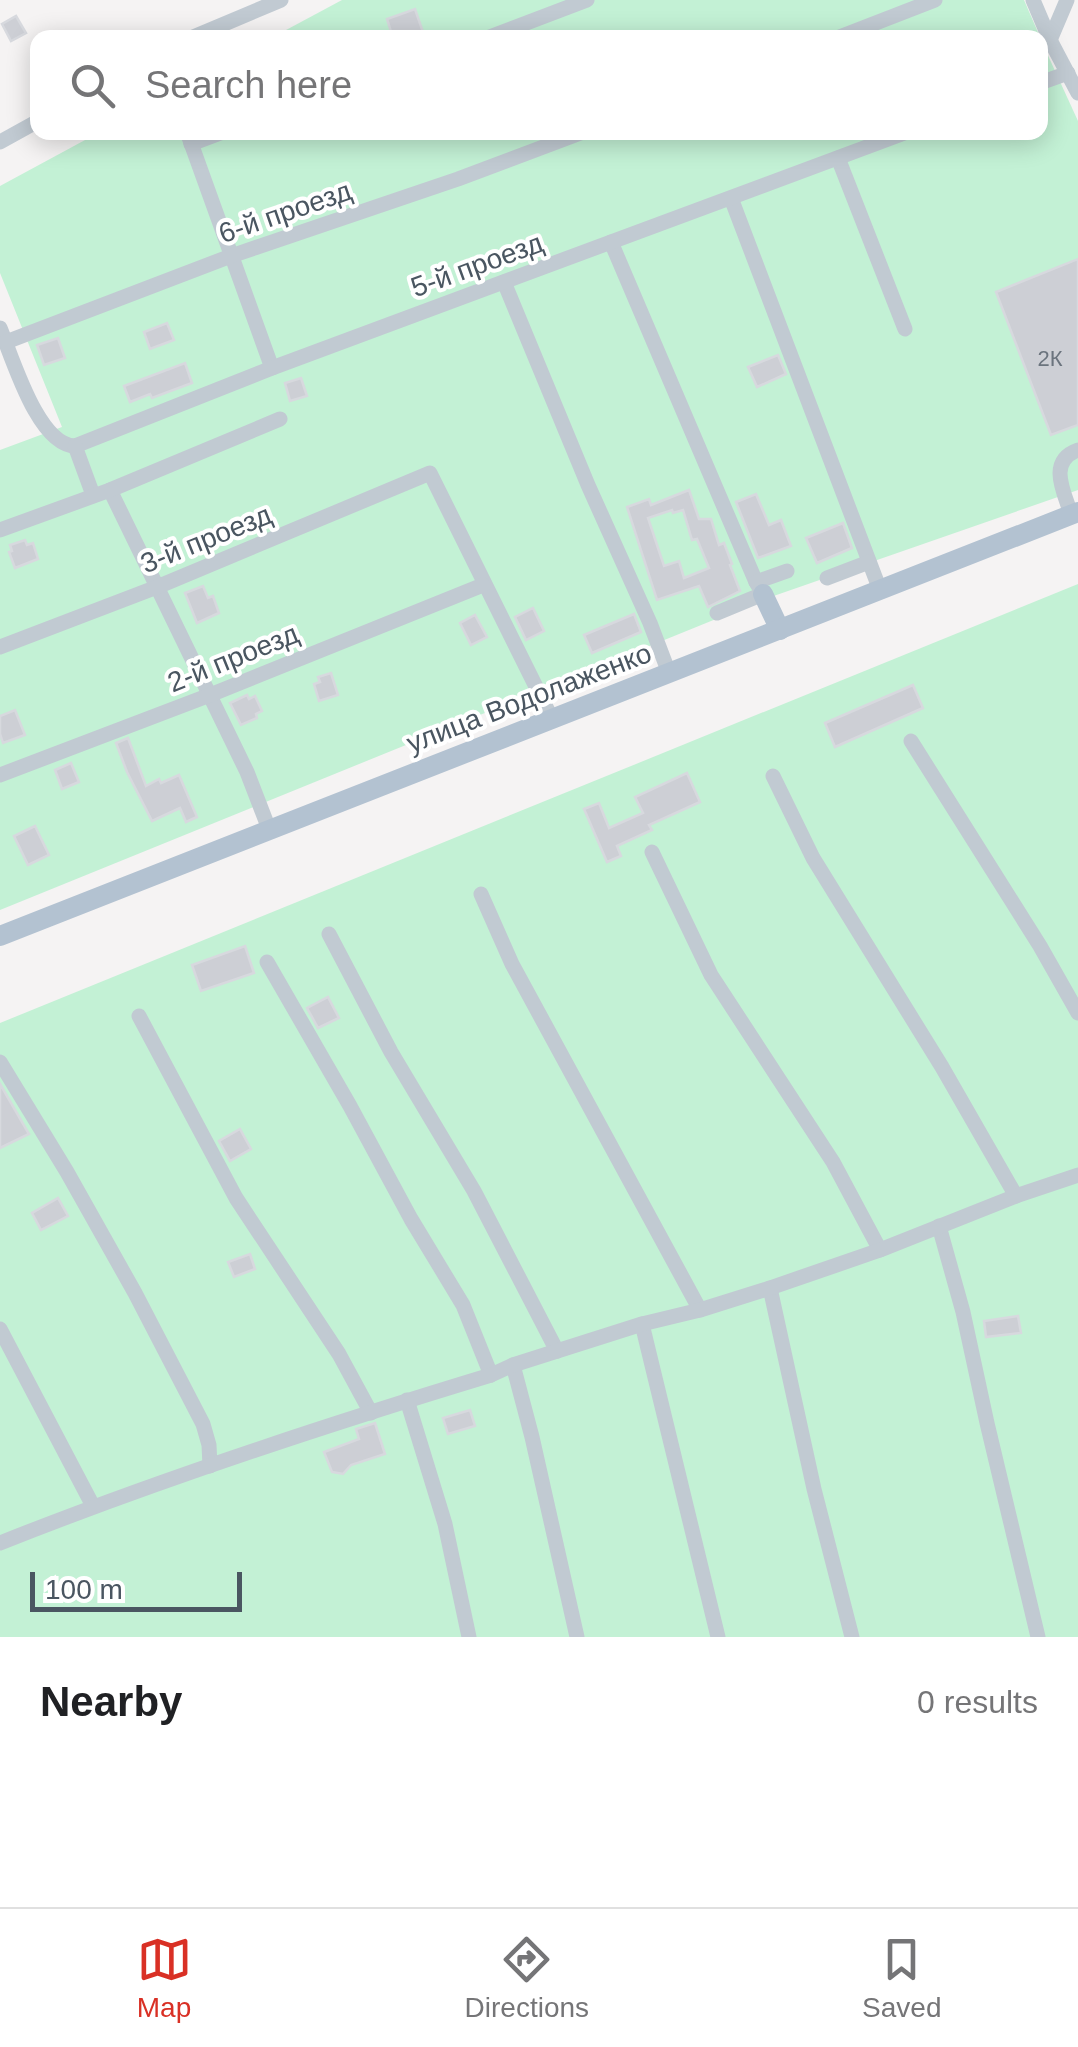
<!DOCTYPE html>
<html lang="en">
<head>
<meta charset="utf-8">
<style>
	:root { --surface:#fff; --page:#f6f6f6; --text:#202124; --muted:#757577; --line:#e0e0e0; --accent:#d93025 }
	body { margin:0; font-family:Arial,sans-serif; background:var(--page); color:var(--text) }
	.scale { position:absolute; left:30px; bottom:25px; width:212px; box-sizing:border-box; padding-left:10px; border:5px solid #4a5661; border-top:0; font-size:28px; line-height:35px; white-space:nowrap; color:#4a5661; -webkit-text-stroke:8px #fff; paint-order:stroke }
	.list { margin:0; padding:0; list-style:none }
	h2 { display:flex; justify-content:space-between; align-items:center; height:130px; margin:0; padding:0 40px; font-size:42px }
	h2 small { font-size:32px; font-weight:400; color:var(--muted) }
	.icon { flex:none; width:55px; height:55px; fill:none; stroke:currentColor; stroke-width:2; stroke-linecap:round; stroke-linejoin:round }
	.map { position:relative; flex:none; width:1078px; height:1637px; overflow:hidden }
	.search { position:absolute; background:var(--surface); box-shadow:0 5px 25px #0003; left:30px; right:30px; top:30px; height:110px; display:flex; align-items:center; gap:25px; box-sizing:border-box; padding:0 35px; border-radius:20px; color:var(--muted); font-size:38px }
	.sheet { height:270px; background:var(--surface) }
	nav { display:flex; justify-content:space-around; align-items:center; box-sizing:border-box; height:140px; border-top:2px solid var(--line); background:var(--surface); font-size:28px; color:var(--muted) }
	nav a { display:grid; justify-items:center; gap:5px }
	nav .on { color:var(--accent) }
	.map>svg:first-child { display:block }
</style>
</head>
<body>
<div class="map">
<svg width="1078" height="1637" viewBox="0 0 1078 1637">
	<rect width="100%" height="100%" fill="#f5f3f3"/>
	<g fill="#c3f1d5">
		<path d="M342 0H1024L1040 37H273Z"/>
		<path d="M1040 38 1078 121V490L765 599 0 910V450L62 427 0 273V186L98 133 1040 132Z"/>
		<path d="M1078 584V1637H0V1023Z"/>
	</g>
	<g fill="#cdcfd5" stroke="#d7d9de" stroke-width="2.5" fill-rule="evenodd">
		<path d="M415 9 425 38H393L387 19Z"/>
		<path d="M16 16 26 33 11 41 2 24Z"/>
		<path d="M1078 259V425L1051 435 996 292Z"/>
		<path d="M167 323 174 340 150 349 144 332Z"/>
		<path d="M58 338 65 358 44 365 37 345Z"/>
		<path d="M778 355 786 374 757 387 748 367Z"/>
		<path d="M185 363 192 383 152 398 150 394 130 402 124 386Z"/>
		<path d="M301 378 307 396 290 401 285 383Z"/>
		<path d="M689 490 699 519H711L719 545 724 543 732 564 730 565 740 591 708 607 699 586 657 600 627 507 649 499 651 505ZM672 510 673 513 683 510 692 540 697 539 709 568 684 578 679 561 664 566 648 518Z"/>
		<path d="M756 494 769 525 781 520 791 546 758 558 736 502Z"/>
		<path d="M843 523 852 548 817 563 806 538Z"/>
		<path d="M25 540 27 545 33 543 38 559 15 568 9 552 12 551 10 545Z"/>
		<path d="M203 586 208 598 213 596 219 613 197 623 185 593Z"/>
		<path d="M533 608 544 631 526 640 515 617Z"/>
		<path d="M634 614 641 632 592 653 584 635Z"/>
		<path d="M475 615 487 637 471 645 460 623Z"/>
		<path d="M331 673 338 695 319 701 314 684 320 682 318 677Z"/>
		<path d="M913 685 923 708 835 747 825 723Z"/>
		<path d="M247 695 249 699 255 696 262 711 256 714 257 718 241 725 230 703Z"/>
		<path d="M15 710 25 735 3 743 0 734V716Z"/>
		<path d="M128 738 146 786 159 779 161 783 179 775 197 817 186 822 180 808 152 821 127 772 116 743Z"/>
		<path d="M71 763 79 782 62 789 55 770Z"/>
		<path d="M687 773 700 802 649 825 652 830 617 846 621 856 607 862 584 809 599 803 609 828 643 813 635 797Z"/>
		<path d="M35 826 49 855 28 865 14 836Z"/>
		<path d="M245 946 254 973 201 991 192 965Z"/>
		<path d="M328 997 339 1018 318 1028 307 1008Z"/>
		<path d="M0 1084 29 1134 0 1148Z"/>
		<path d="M240 1129 251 1149 230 1161 219 1141Z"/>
		<path d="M58 1198 68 1216 41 1230 32 1213Z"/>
		<path d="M250 1254 255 1269 234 1277 228 1262Z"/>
		<path d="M1018 1316 1021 1333 986 1337 984 1321Z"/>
		<path d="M470 1410 475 1426 448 1434 443 1418Z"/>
		<path d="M375 1423 385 1454 351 1465 343 1474 332 1472 324 1452 359 1439 356 1429Z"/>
	</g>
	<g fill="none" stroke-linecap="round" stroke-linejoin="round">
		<g stroke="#c1cad2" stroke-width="15">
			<path d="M1033 0 1050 40 1067 0"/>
			<path d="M191 38 281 0"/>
			<path d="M487 38 587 0"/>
			<path d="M837 38 935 0"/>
			<path d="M1050 40 1078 93"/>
			<path d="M1040 83 1068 73"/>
			<path d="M187 132 272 368"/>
			<path d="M0 142 38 121"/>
			<path d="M191 144 223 132"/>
			<path d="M838 158 905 329"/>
			<path d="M731 198 880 590"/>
			<path d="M611 242 756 582 763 594 717 613"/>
			<path d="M504 282 588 485 650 623 669 673"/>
			<path d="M0 328C13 359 38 445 75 446L272 368 907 132"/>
			<path d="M6 342 231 256 458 179 583 132"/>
			<path d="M75 446 93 495"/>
			<path d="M110 490 247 772 269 829"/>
			<path d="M1071 514C1064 492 1047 461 1078 450"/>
			<path d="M0 530 110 490 280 419"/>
			<path d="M827 578 869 562"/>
			<path d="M756 582 787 571"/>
			<path d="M0 647 157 587 430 473 552 719"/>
			<path d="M911 741 1040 946 1078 1013"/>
			<path d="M0 775 210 695 483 585"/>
			<path d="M773 776 813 858 942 1067 1016 1196"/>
			<path d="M652 852 711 975 833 1162 880 1250"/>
			<path d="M481 894 512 964 700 1310"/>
			<path d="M329 934 391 1052 474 1191 557 1351"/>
			<path d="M267 962 350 1106 411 1219 463 1305 491 1375"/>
			<path d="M139 1016 236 1198 339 1354 371 1413"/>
			<path d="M0 1062 67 1172 135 1293 203 1424 209 1445 210 1466"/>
			<path d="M939 1226 963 1312 987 1423 1038 1637"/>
			<path d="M770 1288 814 1489 852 1637"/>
			<path d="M642 1324 718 1637"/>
			<path d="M0 1329 93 1506"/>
			<path d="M513 1365 532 1437 577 1637"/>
			<path d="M407 1400 445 1524 469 1637"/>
			<path d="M0 1543C161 1479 326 1425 491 1375L513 1365 642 1324 700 1310 770 1288 880 1250 1016 1196 1078 1175"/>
		</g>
		<g stroke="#b3c2d1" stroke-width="20">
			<path d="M763 594 780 630"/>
			<path d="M0 936 1078 512"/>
		</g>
	</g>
	<g text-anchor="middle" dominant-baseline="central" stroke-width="8" stroke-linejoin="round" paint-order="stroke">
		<g font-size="22" fill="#6b747e">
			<text x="1050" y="358">2К</text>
		</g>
		<g font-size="28" fill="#4a5661" stroke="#fff">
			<text transform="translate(285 212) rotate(-19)">6-й проезд</text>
			<text transform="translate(477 265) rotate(-20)">5-й проезд</text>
			<text transform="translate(206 539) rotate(-22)">3-й проезд</text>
			<text transform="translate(233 658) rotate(-22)">2-й проезд</text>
			<text transform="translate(529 698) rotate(-21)">улица Водолаженко</text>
		</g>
	</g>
</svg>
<div class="scale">100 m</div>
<div class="search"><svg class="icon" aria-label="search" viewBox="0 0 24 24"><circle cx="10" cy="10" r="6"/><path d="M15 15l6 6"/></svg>Search here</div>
</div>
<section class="sheet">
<h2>Nearby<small>0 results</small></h2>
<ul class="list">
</ul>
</section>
<nav>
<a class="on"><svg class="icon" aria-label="map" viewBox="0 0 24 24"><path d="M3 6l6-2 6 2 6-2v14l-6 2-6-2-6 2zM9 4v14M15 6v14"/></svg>Map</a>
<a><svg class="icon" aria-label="directions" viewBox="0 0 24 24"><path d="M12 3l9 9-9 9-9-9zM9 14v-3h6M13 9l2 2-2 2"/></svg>Directions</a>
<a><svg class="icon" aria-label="saved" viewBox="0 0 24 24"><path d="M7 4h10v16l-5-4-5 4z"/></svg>Saved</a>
</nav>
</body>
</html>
